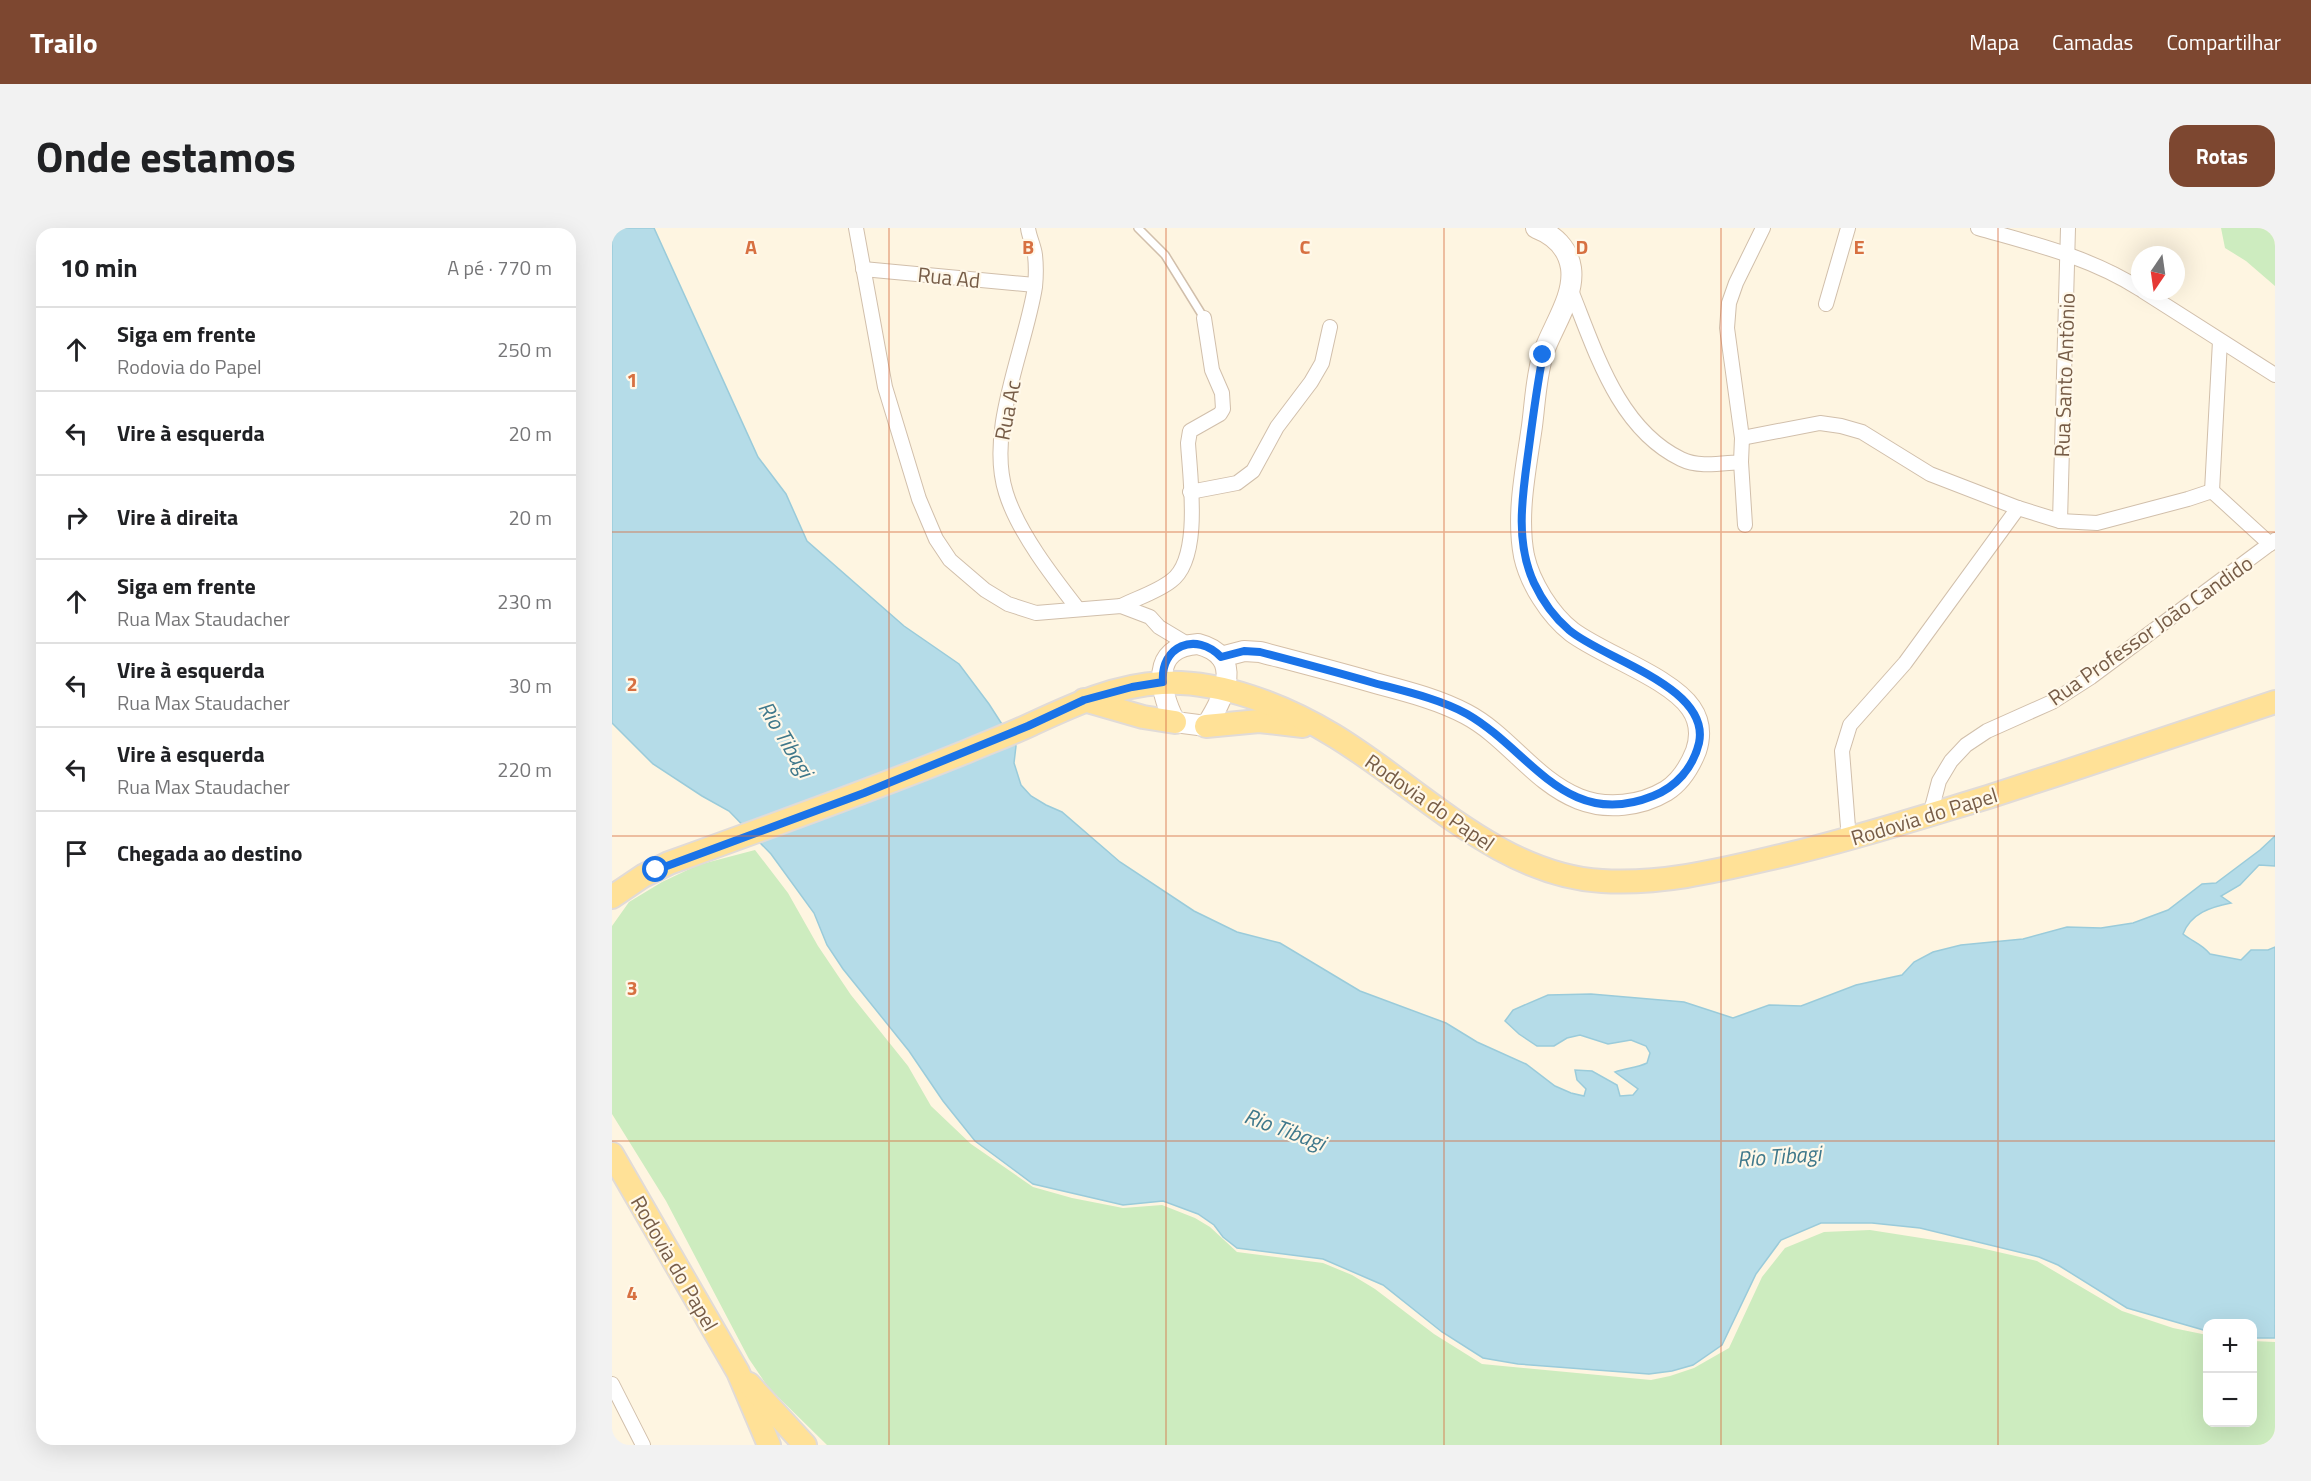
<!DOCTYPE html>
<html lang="pt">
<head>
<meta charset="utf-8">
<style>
	:root { --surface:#fff; --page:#f2f2f2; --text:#202124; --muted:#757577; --line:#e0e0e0; --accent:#7d4730 }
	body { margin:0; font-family:"Titillium Web",sans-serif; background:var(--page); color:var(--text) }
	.controls { position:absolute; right:18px; bottom:18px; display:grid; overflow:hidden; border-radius:12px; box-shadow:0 6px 24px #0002 }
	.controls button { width:54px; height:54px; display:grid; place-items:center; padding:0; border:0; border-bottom:2px solid var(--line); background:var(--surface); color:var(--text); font:30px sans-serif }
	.compass { position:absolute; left:1519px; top:18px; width:54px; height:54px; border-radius:50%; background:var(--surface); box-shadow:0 6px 24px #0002; rotate:193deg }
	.stop { position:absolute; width:18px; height:18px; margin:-14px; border:4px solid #1a73e8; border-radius:50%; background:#fff }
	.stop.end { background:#1a73e8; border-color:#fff; box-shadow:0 2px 6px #0008 }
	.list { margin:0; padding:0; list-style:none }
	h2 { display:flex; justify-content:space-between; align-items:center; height:78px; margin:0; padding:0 24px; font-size:26px }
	h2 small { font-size:20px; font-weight:400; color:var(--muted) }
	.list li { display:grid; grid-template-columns:39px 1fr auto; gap:18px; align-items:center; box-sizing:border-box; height:84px; padding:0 24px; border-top:2px solid var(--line) }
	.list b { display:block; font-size:22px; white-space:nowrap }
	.list p { margin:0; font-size:20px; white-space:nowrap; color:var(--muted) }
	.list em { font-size:20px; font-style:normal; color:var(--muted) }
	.icon { flex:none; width:33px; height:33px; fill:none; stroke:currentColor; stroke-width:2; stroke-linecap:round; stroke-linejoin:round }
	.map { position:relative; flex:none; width:1663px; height:1217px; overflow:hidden; border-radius:18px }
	header { display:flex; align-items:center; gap:36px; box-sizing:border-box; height:84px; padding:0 30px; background:var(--accent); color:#fff }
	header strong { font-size:28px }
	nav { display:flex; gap:33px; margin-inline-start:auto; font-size:21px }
	.intro { display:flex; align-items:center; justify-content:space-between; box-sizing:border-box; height:144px; padding:0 36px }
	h1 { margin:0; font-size:42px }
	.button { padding:15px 27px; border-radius:18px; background:var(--accent); color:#fff; font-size:21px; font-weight:700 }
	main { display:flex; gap:36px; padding:0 36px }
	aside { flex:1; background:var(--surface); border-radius:18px; box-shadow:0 6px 24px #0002 }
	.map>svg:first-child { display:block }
</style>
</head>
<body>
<header>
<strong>Trailo</strong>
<nav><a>Mapa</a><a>Camadas</a><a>Compartilhar</a></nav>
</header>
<div class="intro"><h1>Onde estamos</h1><a class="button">Rotas</a></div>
<main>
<aside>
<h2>10 min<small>A pé · 770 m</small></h2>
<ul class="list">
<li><svg class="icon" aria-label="ahead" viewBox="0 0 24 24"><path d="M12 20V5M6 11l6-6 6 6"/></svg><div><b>Siga em frente</b><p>Rodovia do Papel</p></div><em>250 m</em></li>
<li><svg class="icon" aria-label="left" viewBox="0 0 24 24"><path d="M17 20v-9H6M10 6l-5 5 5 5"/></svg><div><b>Vire à esquerda</b></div><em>20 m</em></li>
<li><svg class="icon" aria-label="right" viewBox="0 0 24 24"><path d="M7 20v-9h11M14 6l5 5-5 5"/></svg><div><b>Vire à direita</b></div><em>20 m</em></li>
<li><svg class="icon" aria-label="ahead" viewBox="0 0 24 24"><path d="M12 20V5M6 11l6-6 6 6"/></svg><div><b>Siga em frente</b><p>Rua Max Staudacher</p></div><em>230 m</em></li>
<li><svg class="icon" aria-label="left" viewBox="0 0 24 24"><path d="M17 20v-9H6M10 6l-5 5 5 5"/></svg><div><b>Vire à esquerda</b><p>Rua Max Staudacher</p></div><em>30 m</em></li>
<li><svg class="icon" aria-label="left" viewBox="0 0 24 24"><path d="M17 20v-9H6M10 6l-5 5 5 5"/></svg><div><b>Vire à esquerda</b><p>Rua Max Staudacher</p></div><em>220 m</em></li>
<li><svg class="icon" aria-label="arrive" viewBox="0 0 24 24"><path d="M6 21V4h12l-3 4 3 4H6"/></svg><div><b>Chegada ao destino</b></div></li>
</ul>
</aside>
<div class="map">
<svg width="1663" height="1217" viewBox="0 0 1663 1217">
	<rect width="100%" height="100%" fill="#fef5e1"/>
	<g fill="#cdecbf">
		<path d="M1609 0H1663V58L1634 33 1613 20Z"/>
		<path d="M143 622 176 665 206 718 239 767 296 838 319 878 359 916 421 959 460 970 511 980 550 977 583 990 598 999 625 1024 711 1035 740 1047 763 1061 822 1106 870 1136 1039 1152 1058 1148 1082 1140 1117 1120 1150 1049 1173 1020 1212 1004 1258 1002 1360 1018 1425 1033 1510 1083 1561 1100 1595 1107 1596 1194H1640L1641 1113 1663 1114V1217H215L156 1159 137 1131 54 973 0 886V698L17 674 50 654 86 637Z"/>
	</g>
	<path fill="#b5dce8" stroke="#9acbda" stroke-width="1.5" d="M0 0H42L146 229 174 266 195 313 292 398 347 436 377 476 404 518 402 535 409 557 419 568 434 577 450 584 508 634 582 683 625 704 668 715 748 763 834 795 865 814 914 836 943 858 959 865 972 868 974 861 965 852 963 842 980 843 1005 857 1008 868 1021 867 1026 861 1003 844C1014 840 1025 840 1035 835L1038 825 1034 818 1019 812 996 816 968 807 955 810 942 818H925L907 806 893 793 901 782 936 767 979 766 1072 774 1121 790 1157 777 1189 778 1244 757 1290 747 1302 734 1321 724 1349 717 1411 711 1455 699 1489 700 1521 695 1556 682 1590 656 1604 655 1648 622 1663 608V638L1647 637 1628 657 1609 668 1619 675C1599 679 1579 685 1571 706 1581 714 1590 716 1598 726L1629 732 1639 722H1656L1663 719V1110H1641L1640 1096H1596L1595 1103 1515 1080 1446 1037 1427 1029 1308 1000 1260 995H1209L1169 1012 1144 1046 1110 1117 1081 1137 1060 1143 1037 1146 906 1136 871 1130 830 1104 771 1057 711 1031 625 1020 611 1009 602 997 586 986 551 973 511 977 421 956 363 913 331 873 297 823 231 741 215 717 202 685 159 626 117 583 90 568 41 536 0 495Z"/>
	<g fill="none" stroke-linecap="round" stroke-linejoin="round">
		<g stroke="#d1bfab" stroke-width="10">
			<path id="service" d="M526 0 553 27 592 90"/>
		</g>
		<g stroke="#d1bfab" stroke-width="16">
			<g id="minor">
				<path d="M244 0 273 159 307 271 324 311 338 332 373 362 396 376 424 385 509 378 538 389 547 399 577 417"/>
				<path d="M416 0C417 9 422 18 423 27 424 36 424 49 423 59 413 122 374 202 394 265 406 304 441 349 466 381"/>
				<path d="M1366 0C1422 16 1478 29 1528 61"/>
				<path d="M251 41 423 57"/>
				<path d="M958 60C983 121 1005 200 1069 231 1087 240 1110 235 1129 234L1130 210 1115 100 1117 75 1124 55 1151 0"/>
				<path d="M1531 63 1663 147"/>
				<path d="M1214 76 1236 0"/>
				<path d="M1130 210 1208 195 1229 198 1250 204 1318 246 1406 280 1448 293 1485 295 1576 271 1600 263 1658 316"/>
				<path d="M1129 234 1133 297"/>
				<path d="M1600 263 1608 113"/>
				<path d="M578 264 625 255 641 243 665 199 699 154 710 135 718 99"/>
				<path d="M1448 293 1456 0"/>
				<path d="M509 378C525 370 545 364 559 353 590 331 578 250 576 215L578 203 608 186 611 181 610 165 600 142 592 90"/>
				<path d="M1318 587 1327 553 1339 533 1354 517 1375 503 1440 474 1479 449 1663 312"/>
				<path d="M1237 612 1230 523 1238 497 1293 435 1406 280"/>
				<path d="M0 1156 31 1217"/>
			</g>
		</g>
		<g stroke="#d5bfa7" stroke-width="22">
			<g id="secondary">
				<path d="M586 416C633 428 612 470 594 498L563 494C547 462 538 419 586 416Z"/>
				<path d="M609 429 632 423 648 424C686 434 725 444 763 455 793 463 826 471 854 486 896 508 922 553 967 571 995 582 1029 578 1054 563 1070 553 1078 538 1084 523 1089 508 1088 493 1079 480 1059 450 991 427 960 404 938 387 918 355 912 328 904 286 914 241 920 198 923 175 924 149 931 126 940 99 963 69 959 40 956 20 942 7 924 0"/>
			</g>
		</g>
		<g stroke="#e1dbd7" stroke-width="26">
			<g id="primary">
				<path d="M472 472 531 489 563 494"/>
				<path d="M594 498 647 493 691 498"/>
				<path d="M0 669 31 648 57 635C157 599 257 563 356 523 377 514 399 506 420 496 461 477 504 457 550 455 608 452 673 478 721 507 806 558 886 647 990 653 1054 657 1116 640 1177 626 1245 610 1310 589 1376 569 1472 538 1568 506 1663 474"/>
				<path d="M0 926 126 1144 157 1217"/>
				<path d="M137 1156 193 1217"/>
			</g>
		</g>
		<use href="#service" stroke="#fff" stroke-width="7"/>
		<use href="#minor" stroke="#fff" stroke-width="14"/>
		<use href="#secondary" stroke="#fff" stroke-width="20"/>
		<use href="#primary" stroke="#ffe197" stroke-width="22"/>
	</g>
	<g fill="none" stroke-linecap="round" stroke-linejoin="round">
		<path stroke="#1a73e8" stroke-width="8" d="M44 642 252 565 416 498 472 472 520 459 551 454C548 418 584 403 609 429L632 423 648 424C686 434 724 444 762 455 792 463 828 471 855 486 919 523 954 603 1041 568 1064 559 1081 540 1087 515 1099 459 991 431 957 402 943 390 930 372 922 355 902 312 911 264 917 219 921 188 925 158 931 127"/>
	</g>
	<path fill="none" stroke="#d77041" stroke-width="1.5" stroke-opacity="0.55" d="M277 0V1217M554 0V1217M832 0V1217M1109 0V1217M1386 0V1217M0 304H1663M0 608H1663M0 913H1663"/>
	<g text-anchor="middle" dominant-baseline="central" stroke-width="4.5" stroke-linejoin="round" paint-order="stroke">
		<g font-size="21" fill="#765c47" stroke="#fff8e9">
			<text transform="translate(337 49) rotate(6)">Rua Ad</text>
			<text transform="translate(1452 147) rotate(-88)">Rua Santo Antônio</text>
			<text transform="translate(395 182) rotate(-79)">Rua Ac</text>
			<text transform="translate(1538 402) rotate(-35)">Rua Professor João Candido</text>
			<text transform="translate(818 574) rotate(35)">Rodovia do Papel</text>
			<text transform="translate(1312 588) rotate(-17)">Rodovia do Papel</text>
			<text transform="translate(63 1035) rotate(60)">Rodovia do Papel</text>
		</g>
		<g font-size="22" font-style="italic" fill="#3f788b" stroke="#fff8e9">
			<text transform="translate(174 511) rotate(59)">Rio Tibagi</text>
			<text transform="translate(673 901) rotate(20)">Rio Tibagi</text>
			<text transform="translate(1167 928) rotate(-4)">Rio Tibagi</text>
		</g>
	</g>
	<g font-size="20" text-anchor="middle" font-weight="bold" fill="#d77041" stroke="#fff8e9" stroke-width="4.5" stroke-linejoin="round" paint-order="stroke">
		<text x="139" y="26">A</text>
		<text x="416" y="26">B</text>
		<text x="693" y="26">C</text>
		<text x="970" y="26">D</text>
		<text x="1247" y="26">E</text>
		<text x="20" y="159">1</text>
		<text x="20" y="463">2</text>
		<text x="20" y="767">3</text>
		<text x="20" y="1072">4</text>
	</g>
</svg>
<div class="controls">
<button>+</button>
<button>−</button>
</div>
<svg class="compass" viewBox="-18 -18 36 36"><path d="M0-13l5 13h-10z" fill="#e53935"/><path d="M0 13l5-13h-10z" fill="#757577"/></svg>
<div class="stop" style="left:44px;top:642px"></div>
<div class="stop end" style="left:931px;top:127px"></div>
</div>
</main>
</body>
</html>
